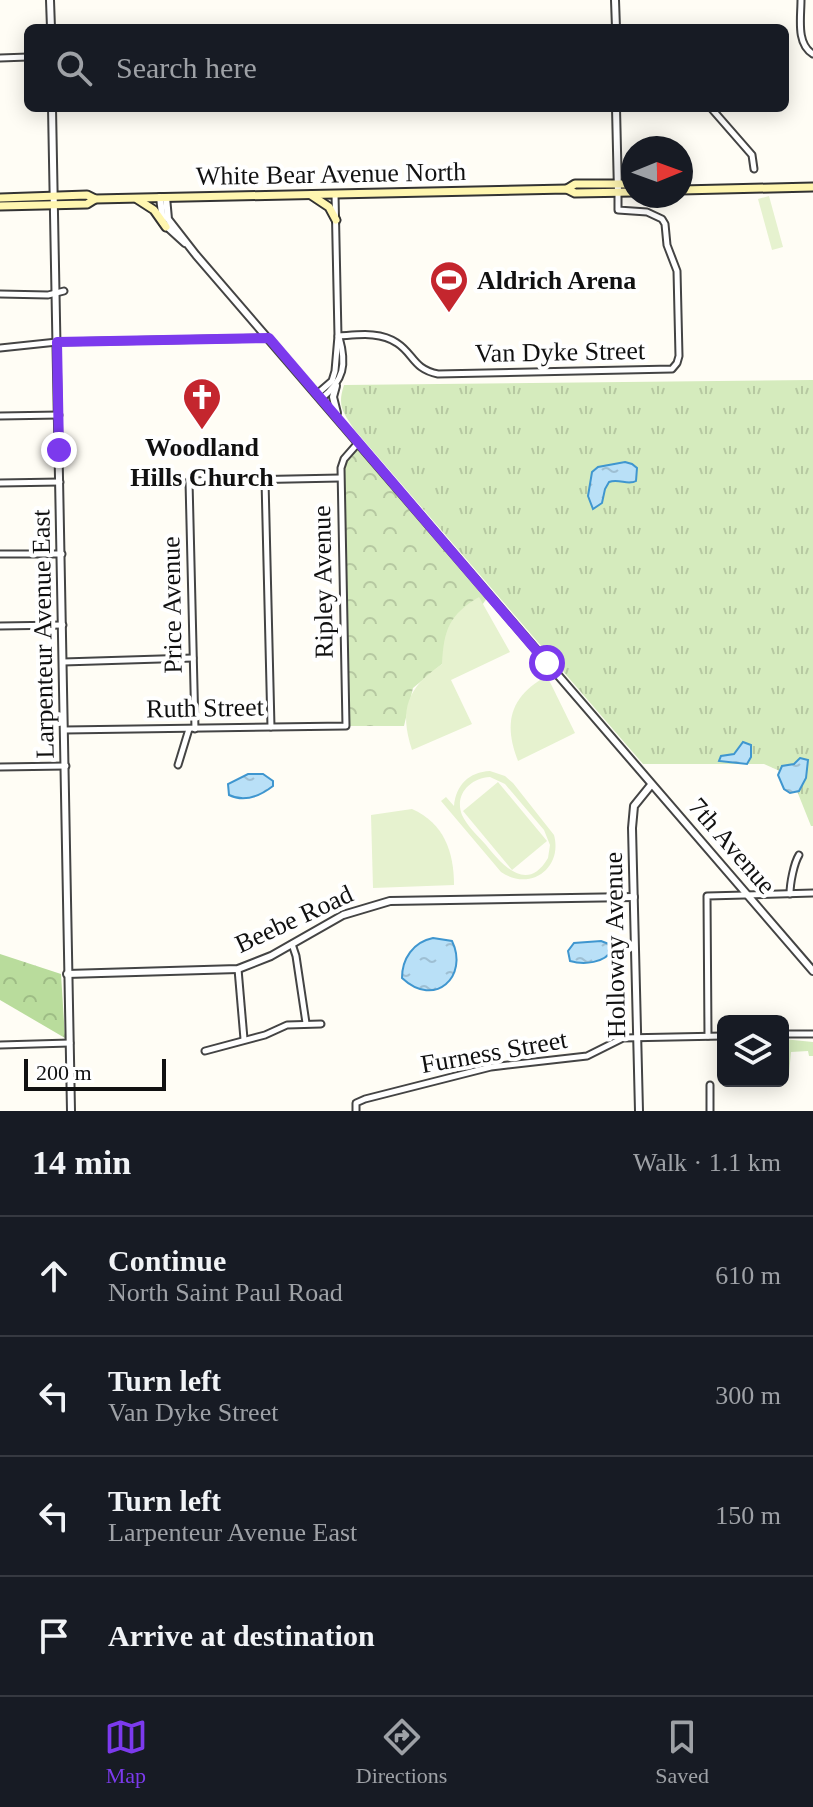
<!DOCTYPE html>
<html lang="en">
<head>
<meta charset="utf-8">
<style>
	:root { --surface:#171b24; --page:#242831; --text:#f1f3f6; --muted:#9ea1a6; --line:#363941; --accent:#7c3aed }
	body { margin:0; font-family:"Times New Roman",serif; background:var(--page); color:var(--text) }
	.controls { position:absolute; right:24px; bottom:24px; display:grid; overflow:hidden; border-radius:12px; box-shadow:0 4px 20px #0003 }
	.controls button { width:72px; height:72px; display:grid; place-items:center; padding:0; border:0; border-bottom:2px solid var(--line); background:var(--surface); color:var(--text); font:40px sans-serif }
	.compass { position:absolute; left:621px; top:136px; width:72px; height:72px; border-radius:50%; background:var(--surface); box-shadow:0 4px 20px #0003; rotate:89deg }
	.scale { position:absolute; left:24px; bottom:20px; width:142px; box-sizing:border-box; padding-left:8px; border:4px solid #111; border-top:0; font-size:22px; line-height:28px; white-space:nowrap; color:#111; -webkit-text-stroke:6px #fff; paint-order:stroke }
	.stop { position:absolute; width:24px; height:24px; margin:-18px; border:6px solid #7c3aed; border-radius:50%; background:#fff }
	.stop.end { background:#7c3aed; border-color:#fff; box-shadow:0 2px 8px #0008 }
	.list { margin:0; padding:0; list-style:none }
	h2 { display:flex; justify-content:space-between; align-items:center; height:104px; margin:0; padding:0 32px; font-size:34px }
	h2 small { font-size:26px; font-weight:400; color:var(--muted) }
	.list li { display:grid; grid-template-columns:52px 1fr auto; gap:24px; align-items:center; box-sizing:border-box; height:120px; padding:0 32px; border-top:2px solid var(--line) }
	.list b { display:block; font-size:30px; white-space:nowrap }
	.list p { margin:0; font-size:26px; white-space:nowrap; color:var(--muted) }
	.list em { font-size:26px; font-style:normal; color:var(--muted) }
	.icon { flex:none; width:44px; height:44px; fill:none; stroke:currentColor; stroke-width:2; stroke-linecap:round; stroke-linejoin:round }
	.map { position:relative; flex:none; width:813px; height:1111px; overflow:hidden }
	.search { position:absolute; background:var(--surface); box-shadow:0 4px 20px #0003; left:24px; right:24px; top:24px; height:88px; display:flex; align-items:center; gap:20px; box-sizing:border-box; padding:0 28px; border-radius:12px; color:var(--muted); font-size:30px }
	.sheet { height:584px; background:var(--surface) }
	nav { display:flex; justify-content:space-around; align-items:center; box-sizing:border-box; height:112px; border-top:2px solid var(--line); background:var(--surface); font-size:22px; color:var(--muted) }
	nav a { display:grid; justify-items:center; gap:4px }
	nav .on { color:var(--accent) }
	.map>svg:first-child { display:block }
</style>
</head>
<body>
<div class="map">
<svg width="813" height="1111" viewBox="0 0 813 1111">
	<defs>
		<pattern id="grass-tufts" width="24" height="20" patternUnits="userSpaceOnUse" patternTransform="scale(2)"><rect width="24" height="20" fill="#d5ebbd"/><path d="M3 7l-1-3M5 7V3M7 7l1-3M15 17l-1-3M17 17v-4M19 17l1-3" fill="none" stroke="#b6c8a1"/></pattern>
		<pattern id="forest-crowns" width="20" height="18" patternUnits="userSpaceOnUse" patternTransform="scale(2)"><rect width="20" height="18" fill="#b9dc9c"/><path d="M2 6a3 3 0 1 1 6 0M12 15a3 3 0 1 1 6 0" fill="none" stroke="#9ebc85"/></pattern>
		<pattern id="park-crowns" width="20" height="18" patternUnits="userSpaceOnUse" patternTransform="scale(2)"><rect width="20" height="18" fill="#d5ebbd"/><path d="M2 6a3 3 0 1 1 6 0M12 15a3 3 0 1 1 6 0" fill="none" stroke="#b6c8a1"/></pattern>
		<pattern id="water-ripples" width="26" height="14" patternUnits="userSpaceOnUse" patternTransform="scale(2)"><rect width="26" height="14" fill="#b9e0f7"/><path d="M2 4q2-2 4 0t4 0M15 11q2-2 4 0t4 0" fill="none" stroke="#9ebfd3"/></pattern>
	</defs>
	<rect width="100%" height="100%" fill="#fffdf5"/>
	<g fill="url(#grass-tufts)">
		<path d="M813 380V826H811L791 776 764 764H643L354 429C343 412 337 406 344 385Z"/>
		<path d="M783 1039 813 1042V1056H809L808 1051 791 1052 789 1074H784Z"/>
	</g>
	<path fill="url(#forest-crowns)" d="M0 954 61 974 65 1038 0 1000Z"/>
	<path fill="url(#park-crowns)" d="M358 443 489 595 442 664 413 688 404 726H346L341 478 344 459Z"/>
	<g fill="#e6f2cf" fill-rule="evenodd">
		<path d="M769 196 783 247 772 250 758 199Z"/>
		<path d="M479 597 510 652 451 680 472 724 412 750C399 709 407 688 442 664 444 629 449 615 479 597Z"/>
		<path d="M547 676 575 733 518 761C503 723 510 696 547 676Z"/>
		<path d="M490 771 505 776 513 783 554 835C563 868 530 892 501 872L441 801 446 797 454 806C456 785 469 772 490 771ZM490 777 505 784 544 830 550 845 548 858C527 894 502 865 486 845 478 836 467 826 462 815 454 795 470 778 490 777Z"/>
		<path d="M498 782 547 841 512 870 463 811Z"/>
		<path d="M412 809C444 823 454 852 454 885L373 888 371 815Z"/>
	</g>
	<g fill="url(#water-ripples)" stroke="#3f96cf" stroke-width="2">
		<path d="M625 462 632 464 637 468 636 481C628 486 619 478 609 482L605 489 602 503 593 509 588 496 592 472 598 467Z"/>
		<path d="M743 742 751 745V757L747 764 719 761 721 756 734 754Z"/>
		<path d="M800 758 808 760 806 778 799 791 790 793 784 789 778 775 782 766 794 764Z"/>
		<path d="M248 774H263L273 781V786C260 796 245 803 229 795L228 784Z"/>
		<path d="M433 938 452 941C469 976 435 1009 402 978 402 959 413 942 433 938Z"/>
		<path d="M601 941 609 944 612 950C605 963 584 965 570 961L568 951 574 943Z"/>
	</g>
	<g fill="none" stroke-linecap="round" stroke-linejoin="round">
		<g stroke="#444" stroke-width="9">
			<g id="minor">
				<path d="M801 0C801 18 796 44 813 54"/>
				<path d="M0 58 28 57"/>
				<path d="M711 108 752 155 754 169"/>
				<path d="M0 294 48 295 64 291"/>
				<path d="M338 336C357 335 380 331 397 343 414 354 413 369 438 374L672 369 677 363 679 356 677 271 667 245 665 224 662 219 647 212 618 210V192"/>
				<path d="M0 348 57 342 268 338"/>
				<path d="M317 394 332 381 335 371 338 336 335 194"/>
				<path d="M321 399C344 380 347 365 339 337"/>
				<path d="M0 416 59 415"/>
				<path d="M265 480 271 727"/>
				<path d="M0 483 60 482"/>
				<path d="M0 554H62"/>
				<path d="M0 626 63 625"/>
				<path d="M63 662 193 658"/>
				<path d="M195 729 189 481 340 478"/>
				<path d="M65 730 346 726 341 468 344 459 358 443"/>
				<path d="M178 765 189 729"/>
				<path d="M0 767 66 766"/>
				<path d="M790 894C790 883 794 863 799 855"/>
				<path d="M292 944 296 956 306 1023"/>
				<path d="M238 969 244 1039"/>
				<path d="M783 1034H813"/>
				<path d="M708 1036 707 896 813 893"/>
				<path d="M0 1045 70 1043"/>
				<path d="M205 1051 265 1035 287 1025 321 1024"/>
				<path d="M710 1085V1111"/>
				<path d="M356 1111V1103L365 1099 491 1067 587 1056 623 1038 723 1036"/>
			</g>
		</g>
		<g stroke="#444" stroke-width="10">
			<g id="tertiary">
				<path d="M50 0 51 28"/>
				<path d="M615 0 616 28"/>
				<path d="M52 108 71 1111"/>
				<path d="M616 108 618 192"/>
				<path d="M160 197 163 223 185 243"/>
				<path d="M166 197 168 219 196 255 813 971"/>
				<path d="M336 386 333 397 337 413"/>
				<path d="M67 974 238 969 271 956 343 915 390 901 634 897"/>
				<path d="M639 1111 632 828 634 806 651 785"/>
			</g>
		</g>
		<g stroke="#333" stroke-width="11">
			<g id="secondary">
				<path d="M567 189 575 184H633"/>
				<path d="M681 190 813 187"/>
				<path d="M311 195 329 207 336 220"/>
				<path d="M0 198 87 195 95 199 567 189 575 193 633 192"/>
				<path d="M137 199 154 210 166 227"/>
				<path d="M0 206 87 204 95 199"/>
			</g>
		</g>
		<use href="#minor" stroke="#fff" stroke-width="5"/>
		<use href="#tertiary" stroke="#fff" stroke-width="6"/>
		<use href="#secondary" stroke="#fff6b0" stroke-width="7"/>
	</g>
	<g fill="none" stroke-linecap="round" stroke-linejoin="round">
		<path stroke="#7c3aed" stroke-width="10" d="M59 450 57 342 269 338 547 663"/>
	</g>
	<defs>
		<g id="stadium-pin" transform="scale(2)"><path d="M0 17L-7.5 6A9.5 9.5 0 1 1 7.5 6Z" fill="#c4262e" stroke="#fff"/><path d="M0-5a6.5 5 0 1 0 0 10a6.5 5 0 1 0 0-10ZM-3.5-1.8h7v3.6h-7Z" fill="#fff"/></g>
		<g id="church-pin" transform="scale(2)"><path d="M0 17L-7.5 6A9.5 9.5 0 1 1 7.5 6Z" fill="#c4262e" stroke="#fff"/><path d="M-1.2-6h2.4v3.5h3.3v2.4h-3.3V6h-2.4V-.1h-3.3v-2.4h3.3Z" fill="#fff"/></g>
	</defs>
	<g fill-rule="evenodd">
		<use href="#stadium-pin" x="449" y="280"/>
		<use href="#church-pin" x="202" y="397"/>
	</g>
	<g text-anchor="middle" dominant-baseline="central" stroke-width="8" stroke-linejoin="round" paint-order="stroke">
		<g font-size="26" fill="#111" stroke="#fff">
			<text transform="translate(331 174) rotate(-1)">White Bear Avenue North</text>
			<text transform="translate(560 352) rotate(-1)">Van Dyke Street</text>
			<text transform="translate(323 582) rotate(-91)">Ripley Avenue</text>
			<text transform="translate(172 605) rotate(-91)">Price Avenue</text>
			<text transform="translate(43 634) rotate(-91)">Larpenteur Avenue East</text>
			<text transform="translate(205 708) rotate(-1)">Ruth Street</text>
			<text transform="translate(732 846) rotate(49)">7th Avenue</text>
			<text transform="translate(294 919) rotate(-25)">Beebe Road</text>
			<text transform="translate(615 945) rotate(-91)">Holloway Avenue</text>
			<text transform="translate(494 1052) rotate(-10)">Furness Street</text>
		</g>
		<g font-size="26" font-weight="bold" fill="#111" stroke="#fff" text-anchor="start">
			<text x="477" y="280">Aldrich Arena</text>
			<text x="202" y="447" text-anchor="middle">Woodland<tspan x="202" dy="30">Hills Church</tspan></text>
		</g>
	</g>
</svg>
<div class="controls">
<button><svg class="icon" aria-label="layers" viewBox="0 0 24 24"><path d="M12 4l9 5-9 5-9-5zM3 14l9 5 9-5"/></svg></button>
</div>
<svg class="compass" viewBox="-18 -18 36 36"><path d="M0-13l5 13h-10z" fill="#e53935"/><path d="M0 13l5-13h-10z" fill="#9ea1a6"/></svg>
<div class="scale">200 m</div>
<div class="stop" style="left:547px;top:663px"></div>
<div class="stop end" style="left:59px;top:450px"></div>
<div class="search"><svg class="icon" aria-label="search" viewBox="0 0 24 24"><circle cx="10" cy="10" r="6"/><path d="M15 15l6 6"/></svg>Search here</div>
</div>
<section class="sheet">
<h2>14 min<small>Walk · 1.1 km</small></h2>
<ul class="list">
<li><svg class="icon" aria-label="ahead" viewBox="0 0 24 24"><path d="M12 20V5M6 11l6-6 6 6"/></svg><div><b>Continue</b><p>North Saint Paul Road</p></div><em>610 m</em></li>
<li><svg class="icon" aria-label="left" viewBox="0 0 24 24"><path d="M17 20v-9H6M10 6l-5 5 5 5"/></svg><div><b>Turn left</b><p>Van Dyke Street</p></div><em>300 m</em></li>
<li><svg class="icon" aria-label="left" viewBox="0 0 24 24"><path d="M17 20v-9H6M10 6l-5 5 5 5"/></svg><div><b>Turn left</b><p>Larpenteur Avenue East</p></div><em>150 m</em></li>
<li><svg class="icon" aria-label="arrive" viewBox="0 0 24 24"><path d="M6 21V4h12l-3 4 3 4H6"/></svg><div><b>Arrive at destination</b></div></li>
</ul>
</section>
<nav>
<a class="on"><svg class="icon" aria-label="map" viewBox="0 0 24 24"><path d="M3 6l6-2 6 2 6-2v14l-6 2-6-2-6 2zM9 4v14M15 6v14"/></svg>Map</a>
<a><svg class="icon" aria-label="directions" viewBox="0 0 24 24"><path d="M12 3l9 9-9 9-9-9zM9 14v-3h6M13 9l2 2-2 2"/></svg>Directions</a>
<a><svg class="icon" aria-label="saved" viewBox="0 0 24 24"><path d="M7 4h10v16l-5-4-5 4z"/></svg>Saved</a>
</nav>
</body>
</html>
